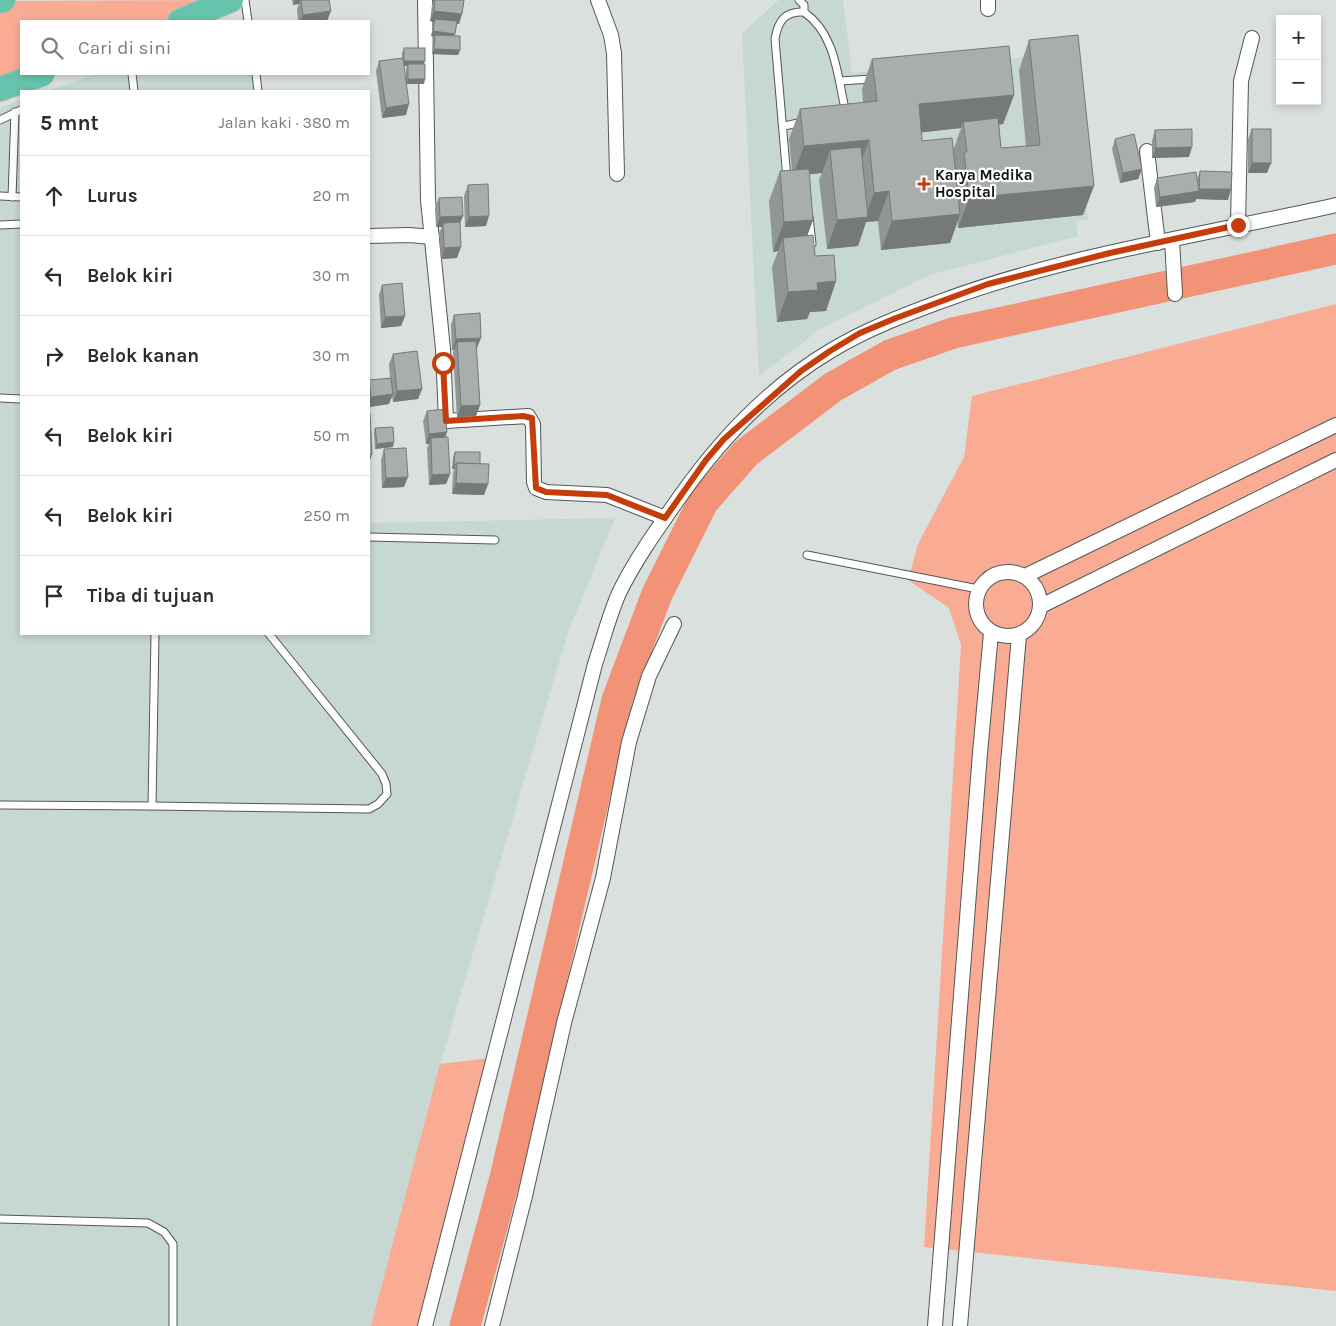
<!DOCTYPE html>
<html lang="id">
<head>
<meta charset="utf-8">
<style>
	:root { --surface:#fff; --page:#f7f7f7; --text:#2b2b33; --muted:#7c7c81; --line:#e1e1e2 }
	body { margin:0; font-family:Karla,sans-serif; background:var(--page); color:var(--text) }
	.controls { position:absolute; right:15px; top:15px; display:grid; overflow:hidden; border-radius:0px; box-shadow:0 2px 8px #0003 }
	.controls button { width:45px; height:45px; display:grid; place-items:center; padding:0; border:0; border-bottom:1px solid var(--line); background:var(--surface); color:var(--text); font:25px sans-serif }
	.stop { position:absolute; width:15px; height:15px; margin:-11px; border:4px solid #c43d0b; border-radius:50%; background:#fff }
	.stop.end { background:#c43d0b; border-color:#fff; box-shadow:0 1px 5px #0008 }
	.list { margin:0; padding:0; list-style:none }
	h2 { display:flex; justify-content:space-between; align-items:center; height:65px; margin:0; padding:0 20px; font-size:21px }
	h2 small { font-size:16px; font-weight:400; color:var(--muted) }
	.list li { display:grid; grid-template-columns:32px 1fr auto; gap:15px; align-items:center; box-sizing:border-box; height:80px; padding:0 20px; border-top:1px solid var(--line) }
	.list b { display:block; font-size:19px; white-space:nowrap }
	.list em { font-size:16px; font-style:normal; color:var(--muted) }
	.icon { flex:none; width:28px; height:28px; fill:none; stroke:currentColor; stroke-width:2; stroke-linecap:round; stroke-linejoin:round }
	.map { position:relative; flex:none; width:1336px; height:1326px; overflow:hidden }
	.search { position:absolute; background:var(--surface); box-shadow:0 2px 8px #0003; left:20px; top:20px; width:350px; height:55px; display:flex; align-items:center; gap:12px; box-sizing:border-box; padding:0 18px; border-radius:0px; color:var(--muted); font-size:19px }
	.panel { position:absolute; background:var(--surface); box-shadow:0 2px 8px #0003; left:20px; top:90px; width:350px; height:545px; border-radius:0px }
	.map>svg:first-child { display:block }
</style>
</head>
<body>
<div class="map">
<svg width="1336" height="1326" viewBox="0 0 1336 1326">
	<rect width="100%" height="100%" fill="#d9e0dd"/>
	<g fill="#c7d7d1">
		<path d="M779 0H843L852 73 1059 55 1071 58 1088 219 1076 221 1078 236 929 275 820 329 759 376 742 33Z"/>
		<path d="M96 74H260L262 91H47Z"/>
		<path d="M21 100V634H369V523L615 518 568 632 440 1064 372 1326H0V108Z"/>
	</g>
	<g fill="#f9ab94">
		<path d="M231 0 180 21H21V74L0 89V1Z"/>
		<path d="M1336 304V1291L924 1247 961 645 949 608 908 580 918 544 964 457 972 396Z"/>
		<path d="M499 1057 426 1326H371L440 1064Z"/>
	</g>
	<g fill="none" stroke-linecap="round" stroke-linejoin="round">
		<path stroke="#f29378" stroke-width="31" d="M465 1326 505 1178 617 700 657 594 703 502 746 453 833 387 890 355 953 333 1336 249"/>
		<g stroke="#525855" stroke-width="9">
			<g id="service">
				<path d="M245 0 248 21"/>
				<path d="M799 0 804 5V12C834 33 837 71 844 104V108L839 111"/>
				<path d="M132 74 134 91"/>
				<path d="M256 74 258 91"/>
				<path d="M840 81 872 79"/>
				<path d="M0 120 21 110"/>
				<path d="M784 126 803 122"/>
				<path d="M787 179 775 39C778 21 785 11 804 12"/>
				<path d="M0 196 21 197"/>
				<path d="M12 197 15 112"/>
				<path d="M809 217 812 244"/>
				<path d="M0 225 21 224"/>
				<path d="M0 398 21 399"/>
				<path d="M369 537 495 540"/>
				<path d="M807 555 978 589"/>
				<path d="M0 805 152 806 155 634"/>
				<path d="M152 806 369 809 378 804 387 794 386 784 382 774 269 634"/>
				<path d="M0 1219 148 1223 164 1232 173 1244V1326"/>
			</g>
		</g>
		<g stroke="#525855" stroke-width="16">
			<g id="minor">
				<path d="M425 0 428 200 443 349 446 421 528 416 533 424 534 482 536 488 546 492 607 495 665 518"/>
				<path d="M598 0 611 35 614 53 617 174"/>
				<path d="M988 9V0"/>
				<path d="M1147 151 1158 243"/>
				<path d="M1238 225 1241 81 1252 38"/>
				<path d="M369 236 409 235 432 237"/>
				<path d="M1172 240 1175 294"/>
				<circle cx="1008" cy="604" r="32"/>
				<path d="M1025 576 1336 425"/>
				<path d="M1041 606 1336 460"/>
				<path d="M425 1326 595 664C603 640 609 616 619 593 635 560 658 528 679 498 719 441 771 386 832 350 867 329 904 315 942 301 1069 254 1204 235 1336 205"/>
				<path d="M492 1326 525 1196 564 1023 603 878 629 742 649 676 674 624"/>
				<path d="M935 1326 980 753 991 633"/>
				<path d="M960 1326 1019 635"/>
			</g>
		</g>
		<g stroke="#bcbcbc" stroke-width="26">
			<g id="trunk">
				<path d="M0 1 3 0"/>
				<path d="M180 21 231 0"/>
				<path d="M0 89 42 74"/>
			</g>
		</g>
		<use href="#service" stroke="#fff" stroke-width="7"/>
		<use href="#minor" stroke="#fff" stroke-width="14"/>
		<use href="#trunk" stroke="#67c4ac" stroke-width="24"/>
	</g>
	<g fill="#909693" fill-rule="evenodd">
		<path d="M292 0H329L327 21H298L297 9 299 4 293 5Z"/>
		<path d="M433 0H464L462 14 459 24H456L454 36 460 50 458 55 432 54 433 40 434 37 431 36 434 22 430 21 432 5Z"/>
		<path d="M1029 40 1083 215 958 228V221L950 243 881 250 878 221 866 222 858 246 827 249 819 179 822 173 809 174 813 220 807 236 815 256 836 281 826 311 810 312 807 319 777 322 772 267 778 251 773 252 769 201 780 171 792 170 789 139 800 109 863 103 862 89 872 59 1014 95 1003 124 999 125 1001 148 1026 146 1019 70ZM961 128 954 148 922 141 921 132Z"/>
		<path d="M404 48 424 64V84H407L406 115 382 118 376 71 379 61 402 58V53ZM404 66H407L406 69V83Z"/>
		<path d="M1252 129 1267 173H1248V139Z"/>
		<path d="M1155 130 1189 157 1152 158V141Z"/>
		<path d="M1115 139 1142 169 1138 179 1120 183 1112 149Z"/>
		<path d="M1200 171 1228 200 1196 199 1195 202 1156 207 1154 188 1157 178 1197 179Z"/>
		<path d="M468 185 486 226 465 227 464 196Z"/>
		<path d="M439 198 460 223 457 258 441 259 439 233 442 227H436L435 208Z"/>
		<path d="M382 285 405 316 401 326 381 328 379 295Z"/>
		<path d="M454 315 477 348H476L480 405 476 416 457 417 453 352 454 350H452L451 325Z"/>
		<path d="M393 354 422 389 418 399 393 402 392 396 389 404 369 407V380L390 378 389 364Z"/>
		<path d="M427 411 447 432 445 437 450 474 446 484 429 485 427 448 429 444H426L423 421Z"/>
		<path d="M375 428 393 447 375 449 374 433Z"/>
		<path d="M384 449 404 487 382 488 381 460Z"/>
		<path d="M455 452 480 464 488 484 484 495 452 494 453 473 454 469H452L453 457Z"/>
	</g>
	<g fill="#757a78">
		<path d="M295 0H300L299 4 293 5Z"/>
		<path d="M331 11 327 21H300L303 15Z"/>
		<path d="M434 11 462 14 459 24 434 22 435 19 434 22 430 21Z"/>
		<path d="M433 31 455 34 453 39 431 36Z"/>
		<path d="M434 49 460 50 458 55 432 54Z"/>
		<path d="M404 61H425L423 66 408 64 407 66H402Z"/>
		<path d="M408 79H425L424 84H406Z"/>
		<path d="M1014 95 1003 124 964 128 963 122 961 128 908 134 919 104Z"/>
		<path d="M409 104 406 115 382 118 386 108Z"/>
		<path d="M869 140 858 169 830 150 822 173 793 176 804 146Z"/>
		<path d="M1192 147 1189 157 1152 158 1156 148Z"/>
		<path d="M1252 163H1271L1267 173H1248Z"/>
		<path d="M1142 169 1138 179 1120 183 1123 173Z"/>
		<path d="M1094 186 1083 215 958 228 969 198Z"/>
		<path d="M1199 189H1231L1228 200 1196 199 1195 202 1156 207 1160 197 1198 191Z"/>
		<path d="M889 191 878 221 866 222 858 246 827 249 837 220 865 217 874 193Z"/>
		<path d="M960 214 950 243 881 250 892 221Z"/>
		<path d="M463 216 459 226 443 223 442 227H436L440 217Z"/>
		<path d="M489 216 486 226 465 227 469 217Z"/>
		<path d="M813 220 802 249 783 238 778 251 773 252 784 222Z"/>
		<path d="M461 247 457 258 441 259 444 248Z"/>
		<path d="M836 281 826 311 810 312 807 319 777 322 788 292 817 283Z"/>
		<path d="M405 316 401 326 381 328 385 317Z"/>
		<path d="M481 338 477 348 457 349V342L454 350H452L456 339Z"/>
		<path d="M422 389 418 399 393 402 397 391Z"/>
		<path d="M393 394 389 404 369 407V403L371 397Z"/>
		<path d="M480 405 476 416 457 417 461 406Z"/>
		<path d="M447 432 444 442 431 438 429 444H426L429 434Z"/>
		<path d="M394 442 393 447 375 449 377 444Z"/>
		<path d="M369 454H372L369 464Z"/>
		<path d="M454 464H456L454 469H452Z"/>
		<path d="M450 474 446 484 429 485 432 475Z"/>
		<path d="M408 477 404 487 382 488 386 478Z"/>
		<path d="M456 483 488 484 484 495 452 494Z"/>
	</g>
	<g fill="#a7aeab" stroke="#757a78">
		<path d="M301 0H329L331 11 303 15Z"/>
		<path d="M435 0H464L462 14 434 11Z"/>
		<path d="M435 19 457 21 455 34 433 31Z"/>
		<path d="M435 35 460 36V50L434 49Z"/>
		<path d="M1078 35 1094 186 969 198 964 152H967L963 122 998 118 1001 148 1040 145 1029 40Z"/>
		<path d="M1009 46 1014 95 919 104 922 141 952 138 960 214 892 221 889 191 874 193 869 140 804 146 800 109 877 101 872 59Z"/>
		<rect x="404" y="48" width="21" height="13"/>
		<path d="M403 58 409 104 386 108 379 61Z"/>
		<rect x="408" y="64" width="17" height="15"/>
		<path d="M1192 129V147L1156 148 1155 130Z"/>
		<rect x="1252" y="129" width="19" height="34"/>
		<path d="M1134 134 1142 169 1123 173 1115 139Z"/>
		<path d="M861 147 868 217 837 220 830 150Z"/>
		<path d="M809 169 813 220 784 222 780 171Z"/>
		<path d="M1200 171 1232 172 1231 189H1199Z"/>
		<path d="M1196 172 1199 191 1160 197 1157 178Z"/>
		<path d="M488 184 489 216 469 217 468 185Z"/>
		<path d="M462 197 463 216 440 217 439 198Z"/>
		<path d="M460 222 461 247 444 248 443 223Z"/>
		<path d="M813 235 815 256 834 255 836 281 817 283 818 290 788 292 783 238Z"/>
		<path d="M402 283 405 316 385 317 382 285Z"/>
		<path d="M480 313 481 338 456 339 454 315Z"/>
		<path d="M476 341 480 405 461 406 457 342Z"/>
		<path d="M417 351 422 389 397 391 393 354Z"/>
		<path d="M391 378 393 394 371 397 369 380Z"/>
		<path d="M445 409 447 432 429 434 427 411Z"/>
		<path d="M369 413H370L372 454H369Z"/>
		<path d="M393 427 394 442 377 444 375 428Z"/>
		<path d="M448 437 450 474 432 475 431 438Z"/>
		<path d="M406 448 408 477 386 478 384 449Z"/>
		<path d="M455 452H480V464L457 463V464H454Z"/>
		<path d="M457 463 489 464 488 484 456 483Z"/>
	</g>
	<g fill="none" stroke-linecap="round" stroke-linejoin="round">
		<path stroke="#c43d0b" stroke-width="6" d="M443 363 446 421 523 416 532 418 536 488 546 492 607 495 665 518 706 460 724 439 801 371 830 351 860 333 896 318 988 284 1110 253 1238 225"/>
	</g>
	<path fill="#c43d0b" stroke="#fff" stroke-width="2" d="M921.5 176.5h5v5h5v5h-5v5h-5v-5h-5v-5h5z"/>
	<g text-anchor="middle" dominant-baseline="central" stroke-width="4.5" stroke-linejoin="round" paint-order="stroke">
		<g font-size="15" font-weight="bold" fill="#0e100f" stroke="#fff" text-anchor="start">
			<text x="935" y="175">Karya Medika<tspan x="935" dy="17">Hospital</tspan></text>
		</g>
	</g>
</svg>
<div class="controls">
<button>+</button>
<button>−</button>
</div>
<div class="stop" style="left:443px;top:363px"></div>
<div class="stop end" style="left:1238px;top:225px"></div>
<div class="search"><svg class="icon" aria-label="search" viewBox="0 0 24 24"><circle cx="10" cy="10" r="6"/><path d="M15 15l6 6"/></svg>Cari di sini</div>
<section class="panel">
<h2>5 mnt<small>Jalan kaki · 380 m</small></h2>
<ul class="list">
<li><svg class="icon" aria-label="ahead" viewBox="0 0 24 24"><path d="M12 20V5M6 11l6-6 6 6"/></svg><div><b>Lurus</b></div><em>20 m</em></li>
<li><svg class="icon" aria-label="left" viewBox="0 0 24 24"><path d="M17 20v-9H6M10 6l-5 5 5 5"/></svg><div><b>Belok kiri</b></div><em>30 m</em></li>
<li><svg class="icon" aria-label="right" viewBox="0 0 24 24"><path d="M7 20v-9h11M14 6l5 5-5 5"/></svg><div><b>Belok kanan</b></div><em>30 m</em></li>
<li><svg class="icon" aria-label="left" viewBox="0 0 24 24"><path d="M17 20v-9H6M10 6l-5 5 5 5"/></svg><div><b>Belok kiri</b></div><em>50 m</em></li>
<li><svg class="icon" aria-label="left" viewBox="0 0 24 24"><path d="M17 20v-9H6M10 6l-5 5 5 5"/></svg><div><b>Belok kiri</b></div><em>250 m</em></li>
<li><svg class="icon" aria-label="arrive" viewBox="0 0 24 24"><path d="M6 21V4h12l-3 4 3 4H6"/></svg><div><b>Tiba di tujuan</b></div></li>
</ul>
</section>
</div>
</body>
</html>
